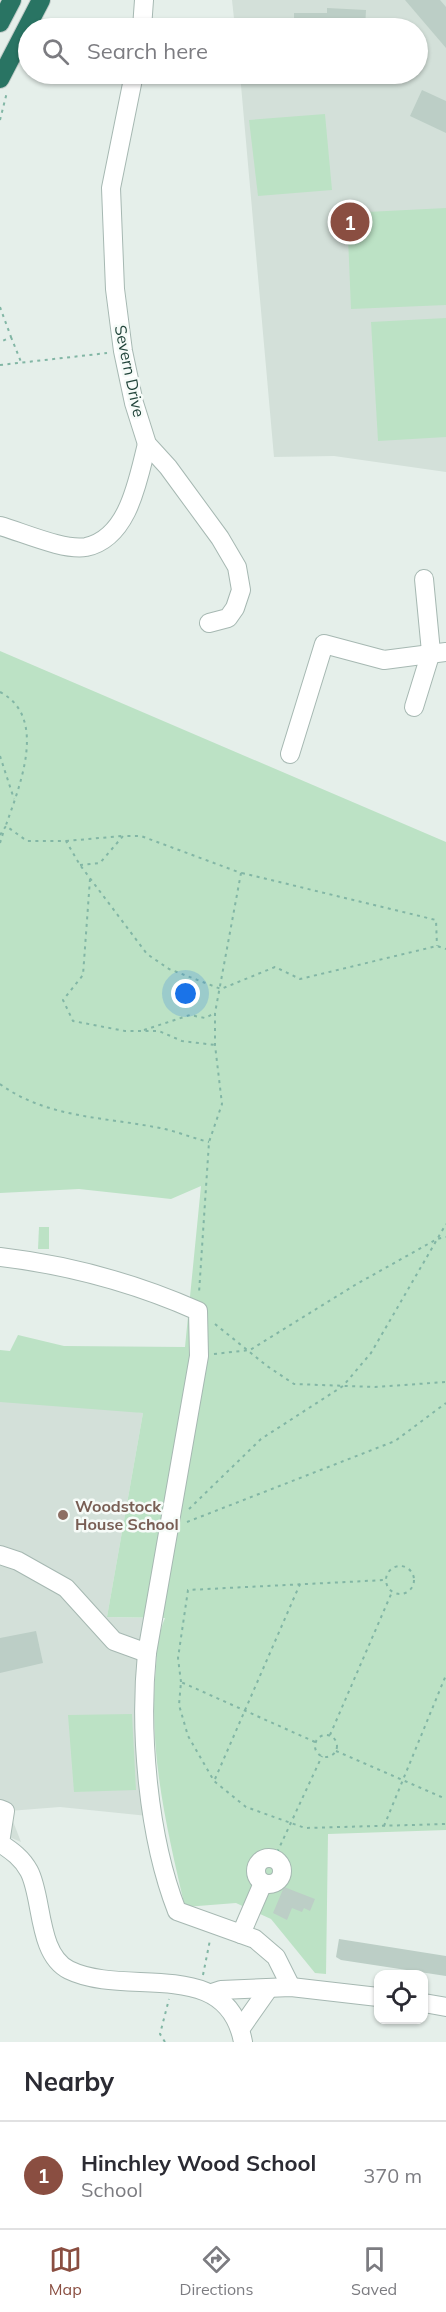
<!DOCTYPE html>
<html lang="en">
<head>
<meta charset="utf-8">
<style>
	:root { --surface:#fff; --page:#f7f7f7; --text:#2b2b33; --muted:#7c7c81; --line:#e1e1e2; --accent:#8a4e41 }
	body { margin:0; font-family:Mulish,sans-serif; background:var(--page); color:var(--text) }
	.controls { position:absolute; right:18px; bottom:18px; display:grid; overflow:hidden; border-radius:12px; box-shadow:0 2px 4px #0004 }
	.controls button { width:54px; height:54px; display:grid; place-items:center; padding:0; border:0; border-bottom:2px solid var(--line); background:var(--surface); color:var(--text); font:30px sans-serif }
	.you { position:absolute; left:186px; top:994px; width:21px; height:21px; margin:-15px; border:4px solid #fff; border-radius:50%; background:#1a73e8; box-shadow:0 0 0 9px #1a73e833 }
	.badge { display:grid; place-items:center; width:39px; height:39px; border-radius:50%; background:var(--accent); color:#fff; font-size:20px; font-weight:700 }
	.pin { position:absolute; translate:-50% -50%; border:3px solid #fff; box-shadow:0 2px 6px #0006 }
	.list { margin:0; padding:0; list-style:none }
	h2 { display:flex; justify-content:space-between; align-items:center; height:78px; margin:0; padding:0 24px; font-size:26px }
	h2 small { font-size:20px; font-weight:400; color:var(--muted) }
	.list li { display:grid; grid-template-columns:39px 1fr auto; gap:18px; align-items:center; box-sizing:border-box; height:108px; padding:0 24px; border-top:2px solid var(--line) }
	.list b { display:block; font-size:22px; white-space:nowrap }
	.list p { margin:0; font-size:20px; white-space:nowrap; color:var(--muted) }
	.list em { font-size:20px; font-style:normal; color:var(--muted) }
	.icon { flex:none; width:33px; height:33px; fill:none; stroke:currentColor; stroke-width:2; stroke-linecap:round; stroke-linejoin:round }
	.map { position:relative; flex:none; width:446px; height:2042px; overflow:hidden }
	.search { position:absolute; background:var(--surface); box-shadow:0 2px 4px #0004; left:18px; right:18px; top:18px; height:66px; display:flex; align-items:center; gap:15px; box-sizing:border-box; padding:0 21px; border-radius:33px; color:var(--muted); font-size:22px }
	.sheet { height:186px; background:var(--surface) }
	nav { display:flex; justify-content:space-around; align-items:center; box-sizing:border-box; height:84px; border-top:2px solid var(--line); background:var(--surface); font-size:16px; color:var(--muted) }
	nav a { display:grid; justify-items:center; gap:3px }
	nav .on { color:var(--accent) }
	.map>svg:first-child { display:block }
</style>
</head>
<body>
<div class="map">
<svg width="446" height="2042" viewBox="0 0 446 2042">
	<rect width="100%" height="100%" fill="#e5efea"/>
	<g fill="#d3e0d9">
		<path d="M232 0H446V472L334 456 274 457 240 74H418V28H235Z"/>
		<path d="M0 1390 143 1413 107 1617 147 1618 148 1816 60 1807 9 1811 21 1842 0 1833Z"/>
	</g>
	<g fill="#bce2c5">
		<path d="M325 114 332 190 258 196 249 120Z"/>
		<path d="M446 208V305L351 309 347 213Z"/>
		<path d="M446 318V437L378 441 371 322Z"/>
		<path d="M0 651 446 842V1830L328 1834 326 1974 315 1973 271 1919 236 1903 185 1907C166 1826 148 1750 156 1667 157 1649 158 1634 165 1618L107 1617 143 1413 0 1402V1350L10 1351 18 1335 64 1346 185 1347 201 1186 171 1199 79 1189 0 1193Z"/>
		<path d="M39 1227H49V1249H38Z"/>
		<path d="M132 1714 136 1790 74 1792 68 1715Z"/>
	</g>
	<g fill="#bccec6">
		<path d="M405 0H440L446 7V48Z"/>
		<path d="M327 8 366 10 365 28H294V13H327Z"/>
		<path d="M422 90 446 101V133L410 116Z"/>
		<path d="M36 1631 43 1663 0 1673V1638Z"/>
		<path d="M284 1887 315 1899 310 1911 304 1908 302 1912 292 1908 287 1920 273 1913Z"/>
		<path d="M339 1939 446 1956V1976L341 1960 336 1957Z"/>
	</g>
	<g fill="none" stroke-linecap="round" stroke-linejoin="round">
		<g stroke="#a6b8b2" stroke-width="20">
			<g id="minor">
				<path d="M142 28 144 0"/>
				<path d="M134 74 111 188 115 289 123 351 134 403 147 444 168 467 220 538 237 567 241 590 235 608 228 618 209 623"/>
				<path d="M0 526C22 532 64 551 86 547 129 538 138 479 147 444"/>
				<path d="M414 707 431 652 424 579"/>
				<path d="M290 754 324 644 384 660 446 652"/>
				<path d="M0 1257C68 1265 135 1283 198 1311L199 1356 147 1653C139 1732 148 1837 177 1911L255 1939 276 1957 291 1987"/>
				<path d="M0 1555 18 1561 66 1588 114 1641 147 1653"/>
				<path d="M0 1809 5 1811 0 1843C12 1851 22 1858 29 1871 43 1897 37 1954 69 1970 126 1998 227 1955 243 2042"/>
				<circle cx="269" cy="1871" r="13"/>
				<path d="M241 1934 263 1883"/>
				<path d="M212 1993 221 1990 291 1987 378 1997"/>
				<path d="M424 2003 446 2007"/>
				<path d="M241 2028 269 1988"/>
			</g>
		</g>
		<g stroke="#c1cbc8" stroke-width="20">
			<g id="highway">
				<path d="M0 23 12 0"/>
				<path d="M0 79 41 0"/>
			</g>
		</g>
		<g stroke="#82b6a5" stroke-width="2" stroke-dasharray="3 4.5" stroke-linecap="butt">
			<path d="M0 120 7 92"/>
			<path d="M0 307 11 337 0 342"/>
			<path d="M11 337 21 362"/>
			<path d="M0 365 107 353"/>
			<path d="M0 692C48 717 20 785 6 825"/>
			<path d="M0 756 14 799"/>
			<path d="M0 835 6 826 27 841H66L80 865 147 954 169 969 221 989 275 967 300 979 437 946 446 949"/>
			<path d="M66 841 122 836"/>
			<path d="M0 843 4 830"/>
			<path d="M80 865 100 863 123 836H141L241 873 215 1013V1045L222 1104 209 1142 199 1293"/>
			<path d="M242 873 436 920 437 946"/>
			<path d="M90 879 83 975 63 1000 73 1021 125 1031H159L182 1041 215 1045"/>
			<path d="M144 1030 190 1015 205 1018 215 1013"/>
			<path d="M0 1084C46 1118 105 1117 160 1128 176 1131 192 1138 209 1142"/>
			<path d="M215 1324 267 1366 294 1384 375 1387 446 1382"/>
			<path d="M214 1354 250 1350 355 1285 437 1239 446 1237"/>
			<path d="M189 1509 261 1439 343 1386 371 1353 446 1224"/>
			<path d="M187 1522 395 1441 446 1403"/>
			<circle cx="400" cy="1580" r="14"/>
			<path d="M181 1682 178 1658 188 1590 385 1580"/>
			<circle cx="326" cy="1746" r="11"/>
			<path d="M330 1735 392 1592"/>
			<path d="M315 1742 181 1682 179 1705 188 1736 214 1781 246 1807 305 1828 446 1824"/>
			<path d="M336 1751 446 1799"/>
			<path d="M215 1779 300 1584"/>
			<path d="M384 1826 446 1675"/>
			<path d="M274 1859 322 1756"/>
			<path d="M203 1975 210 1940"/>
			<path d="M165 2042 160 2034 169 1999"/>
		</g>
		<use href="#minor" stroke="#fff" stroke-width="18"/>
		<use href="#highway" stroke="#297463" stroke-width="18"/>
	</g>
	<circle fill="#8d6e63" stroke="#f6fbf8" stroke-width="2" cx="63" cy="1515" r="6"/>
	<g text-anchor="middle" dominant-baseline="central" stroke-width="5" stroke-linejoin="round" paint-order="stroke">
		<g font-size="16" fill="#21443a" stroke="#f6fbf8">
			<text transform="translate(130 371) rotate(78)">Severn Drive</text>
		</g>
		<g font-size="16" font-weight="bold" fill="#785e54" stroke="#f6fbf8" text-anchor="start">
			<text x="75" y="1506">Woodstock<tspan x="75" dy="18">House School</tspan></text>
		</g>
	</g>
</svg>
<div class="controls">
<button><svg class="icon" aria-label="locate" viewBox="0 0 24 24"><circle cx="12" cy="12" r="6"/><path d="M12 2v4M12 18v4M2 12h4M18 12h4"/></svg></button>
</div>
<div class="you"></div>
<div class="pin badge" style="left:350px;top:222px">1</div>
<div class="search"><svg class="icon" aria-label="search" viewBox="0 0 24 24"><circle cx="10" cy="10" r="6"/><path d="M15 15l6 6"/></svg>Search here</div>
</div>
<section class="sheet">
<h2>Nearby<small></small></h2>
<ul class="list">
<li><span class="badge">1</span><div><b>Hinchley Wood School</b><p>School</p></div><em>370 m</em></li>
</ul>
</section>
<nav>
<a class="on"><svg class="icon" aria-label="map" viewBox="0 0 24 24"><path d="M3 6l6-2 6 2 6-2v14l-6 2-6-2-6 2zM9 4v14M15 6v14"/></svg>Map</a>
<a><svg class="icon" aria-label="directions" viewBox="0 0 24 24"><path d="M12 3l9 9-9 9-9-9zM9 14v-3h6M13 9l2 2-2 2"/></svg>Directions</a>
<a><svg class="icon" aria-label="saved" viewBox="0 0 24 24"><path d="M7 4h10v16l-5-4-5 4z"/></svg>Saved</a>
</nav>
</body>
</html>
